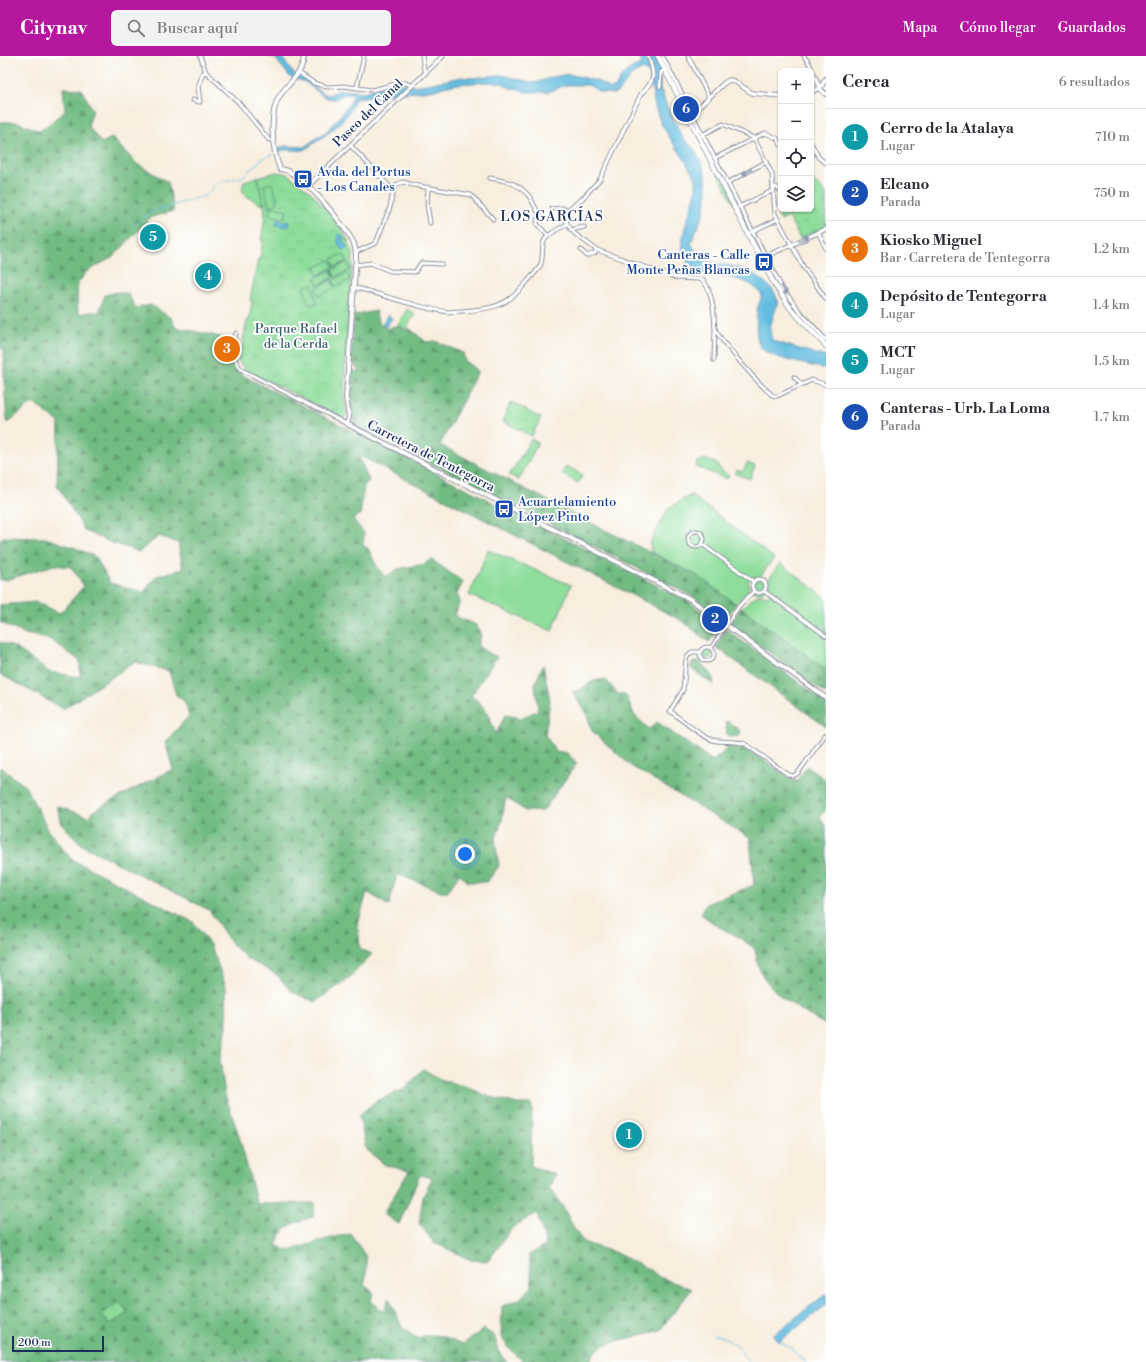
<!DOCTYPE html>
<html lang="es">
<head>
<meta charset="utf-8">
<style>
	:root { --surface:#fff; --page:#f2f2f3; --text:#2b2b33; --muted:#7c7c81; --line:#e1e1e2; --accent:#b5179e }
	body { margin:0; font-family:"Libre Bodoni",serif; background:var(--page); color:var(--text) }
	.controls { position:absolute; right:12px; top:12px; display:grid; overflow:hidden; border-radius:6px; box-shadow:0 1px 3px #0004 }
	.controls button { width:36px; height:36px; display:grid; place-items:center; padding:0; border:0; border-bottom:1px solid var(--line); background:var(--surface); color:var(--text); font:20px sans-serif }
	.scale { position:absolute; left:12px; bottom:10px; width:92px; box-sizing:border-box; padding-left:4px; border:2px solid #1b2f5e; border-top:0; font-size:11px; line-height:14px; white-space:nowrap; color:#1b2f5e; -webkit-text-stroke:3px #fff; paint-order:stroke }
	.you { position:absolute; left:465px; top:798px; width:14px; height:14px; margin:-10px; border:3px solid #fff; border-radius:50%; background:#1a73e8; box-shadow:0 0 0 6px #1a73e833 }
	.badge { display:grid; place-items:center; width:26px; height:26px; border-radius:50%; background:var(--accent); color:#fff; font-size:13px; font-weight:700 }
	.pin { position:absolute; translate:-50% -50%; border:2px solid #fff; box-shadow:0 1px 4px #0006 }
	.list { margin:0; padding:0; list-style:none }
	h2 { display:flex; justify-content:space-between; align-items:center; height:52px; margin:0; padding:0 16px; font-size:17px }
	h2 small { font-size:13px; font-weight:400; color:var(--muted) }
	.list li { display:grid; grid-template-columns:26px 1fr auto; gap:12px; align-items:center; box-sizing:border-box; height:56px; padding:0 16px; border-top:1px solid var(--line) }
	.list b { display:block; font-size:15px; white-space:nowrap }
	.list p { margin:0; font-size:13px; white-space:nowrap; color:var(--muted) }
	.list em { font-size:13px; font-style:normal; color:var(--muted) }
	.icon { flex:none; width:22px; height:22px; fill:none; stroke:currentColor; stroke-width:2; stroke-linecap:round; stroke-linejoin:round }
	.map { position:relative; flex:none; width:826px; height:1306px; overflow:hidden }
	header { display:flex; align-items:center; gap:24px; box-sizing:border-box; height:56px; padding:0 20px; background:var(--accent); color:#fff }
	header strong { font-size:19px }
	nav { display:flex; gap:22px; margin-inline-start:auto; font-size:14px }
	.search { width:280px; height:36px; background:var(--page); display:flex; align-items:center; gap:10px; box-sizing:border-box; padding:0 14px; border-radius:6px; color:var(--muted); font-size:15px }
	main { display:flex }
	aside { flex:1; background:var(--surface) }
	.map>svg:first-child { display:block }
</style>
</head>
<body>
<header>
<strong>Citynav</strong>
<div class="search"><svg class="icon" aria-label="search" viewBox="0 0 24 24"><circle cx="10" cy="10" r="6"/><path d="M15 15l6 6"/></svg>Buscar aquí</div>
<nav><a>Mapa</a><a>Cómo llegar</a><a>Guardados</a></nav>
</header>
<main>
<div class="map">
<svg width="826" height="1306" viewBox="0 0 826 1306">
	<defs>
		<pattern id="forest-firs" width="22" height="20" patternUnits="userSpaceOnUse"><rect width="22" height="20" fill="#72bc83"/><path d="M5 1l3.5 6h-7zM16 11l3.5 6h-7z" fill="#5d996e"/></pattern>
		<pattern id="park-crowns" width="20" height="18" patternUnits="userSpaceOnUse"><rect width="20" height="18" fill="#8edd9b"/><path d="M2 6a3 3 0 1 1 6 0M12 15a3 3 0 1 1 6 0" fill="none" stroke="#7abe88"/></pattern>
	</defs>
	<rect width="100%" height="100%" fill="#fff"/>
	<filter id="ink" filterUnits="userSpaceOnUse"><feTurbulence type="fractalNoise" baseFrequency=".025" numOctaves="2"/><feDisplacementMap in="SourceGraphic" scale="8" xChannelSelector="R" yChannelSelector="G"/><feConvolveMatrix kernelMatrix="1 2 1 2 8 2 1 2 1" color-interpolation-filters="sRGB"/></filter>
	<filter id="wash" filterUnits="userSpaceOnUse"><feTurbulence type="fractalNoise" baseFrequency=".012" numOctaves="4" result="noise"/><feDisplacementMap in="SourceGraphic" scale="16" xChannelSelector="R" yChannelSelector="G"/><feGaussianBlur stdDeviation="0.9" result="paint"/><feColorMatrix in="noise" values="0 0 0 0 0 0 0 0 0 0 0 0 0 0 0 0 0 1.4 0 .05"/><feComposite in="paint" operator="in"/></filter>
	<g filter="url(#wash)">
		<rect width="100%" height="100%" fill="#f8eede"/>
		<g fill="url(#forest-firs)" stroke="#467670">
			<path d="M63 32 81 33 93 54 88 70 101 87 112 82 137 108 168 126 174 155 151 161 113 201 86 216 78 227 77 241 78 258 91 256H99L105 239 118 236 128 238 136 252 151 249 171 262 175 271 221 281 231 291C230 303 234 312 244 320L688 545 720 569 717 576 709 586 679 563 358 399 369 425 364 430 360 459 353 463 364 477 363 490 368 492 377 511 385 521 398 513 425 508 431 503 463 526 457 538 460 545 455 560 476 569 481 579 478 590 485 595 497 601 471 640C487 650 489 662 496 678L505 659 522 662 538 654 535 628 543 609 550 644 545 679 556 695 567 697 577 707 543 755H525L506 741 502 764 495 784 499 810 487 826H468L460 818 446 837 397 818 389 850 367 836 358 868 360 893 372 898 348 923 315 946 292 936 276 918 247 903 231 887 209 854 82 789 62 768 57 750 88 761 96 753 173 713 165 686 189 660 185 646 176 639 169 615 135 606 63 653 0 618V586L16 592 49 616 80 621V605L51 584 22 577 0 566V549L36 546 60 557 84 530 71 511 54 509 6 524H0V484L3 481 45 482 73 491 96 501 110 527 144 536 156 520 183 513 178 487 159 480 139 496 107 485 85 475 57 429 59 366 33 347 7 367 4 325V294L0 291V66H17L40 75 65 55Z"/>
			<path d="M376 255C376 263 380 269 387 273 395 268 398 270 406 275L409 272 426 286 435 285 463 297 465 305 478 315 440 389 599 471 698 520 736 548 725 564 692 540 354 368 349 343 350 315 357 316 358 314 351 303 354 259Z"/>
			<path d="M741 552 826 614V638L730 568Z"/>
			<path d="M727 574 826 646V671L716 591 725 575Z"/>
			<path d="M699 605 713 621 714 629 690 612 692 607Z"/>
			<path d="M605 623 618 638H625L635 660 649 673 657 666 713 705 732 688 743 690 796 726 807 710 826 724V754L820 760 826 771V969L808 959 780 940 765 924 758 910 755 893 739 881 719 871 701 858 706 848 754 829 750 782 631 710 592 675 586 656 572 636 579 634 593 625Z"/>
			<path d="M727 665 738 673 741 676 739 680 729 681 727 679 725 666Z"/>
			<path d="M0 711 25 730 49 775 71 803 193 866 211 890 226 931 227 971 220 1004 225 1038 240 1083 257 1148 315 1147 313 1161C294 1167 284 1169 276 1189L287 1195 334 1181 351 1178 366 1201V1219L364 1229 373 1236 371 1245 384 1256 389 1242 402 1271 418 1282C436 1275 446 1282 462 1289L484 1273 494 1280 500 1298 507 1306H0Z"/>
			<path d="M423 1013 442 1024 468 1031 484 1039 517 1048H532L531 1110 555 1118 549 1132 563 1151 576 1176 585 1187 614 1196 652 1215 659 1221 692 1233 660 1274 602 1289 591 1302V1306H524L509 1292 501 1281 502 1250 518 1244 532 1231 529 1199 546 1189 537 1157 513 1171 488 1205 471 1204 433 1186 419 1167 423 1141 432 1122 420 1119 399 1168 383 1158 409 1115 385 1109 366 1093 359 1059 376 1045 405 1033Z"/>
		</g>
		<g fill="url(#park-crowns)" stroke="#54867c">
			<path d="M277 116 288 118 313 138 320 146V149H323C334 164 350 180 353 199L345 306 344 341 347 358 344 363 248 315C239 309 236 303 236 292L242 291 247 264H249L252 245 250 244 258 203H260L263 184H261L265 161 264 149 257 121Z"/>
			<path d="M811 123 826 137V171L800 183 789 161 781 165 778 160 777 146 781 144V153H793L796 158 805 153H811L812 148 811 145Z"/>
			<path d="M511 346 541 362 532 380 502 365Z"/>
			<path d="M531 383 538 387 519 424 509 419 514 412Z"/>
			<path d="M120 1246 127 1257 109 1269 102 1258Z"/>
		</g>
		<g fill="#8edd9b" stroke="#54867c">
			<path d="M693 60 765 200 790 245 826 284V290L784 244 689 62Z"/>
			<path d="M257 121 264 149C257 148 253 142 245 140 242 135 241 130 245 125Z"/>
			<path d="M272 127 278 147 269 150 264 129Z"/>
			<path d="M271 150 287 154 285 162 269 159Z"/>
			<path d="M343 198 347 205 335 211 332 203Z"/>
			<path d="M330 204 334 211 318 219 315 212Z"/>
			<path d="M347 206 350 214 335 221 332 214Z"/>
			<path d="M331 214 334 221 318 229 315 222Z"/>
			<path d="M347 217 350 224 336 231 333 224Z"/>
			<path d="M331 224 335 232 319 240 316 232Z"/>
			<path d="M312 228 317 247 309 249 303 231Z"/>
			<path d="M407 253 415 258 406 273 398 269Z"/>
			<path d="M704 403 716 407 721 414 729 420 727 423 696 411 697 407Z"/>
			<path d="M747 407 755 410 750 423 735 418 737 414 743 416Z"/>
			<path d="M566 410 583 419 578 427 562 418Z"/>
			<path d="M691 439 774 502 760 521 751 522 748 526C752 535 742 541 736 548L698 520 651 496 650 487 668 453Z"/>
			<path d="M488 494 571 529 552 575 469 539Z"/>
			<path d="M780 507 826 542V614L742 552C749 544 756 536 768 540L771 536 770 534 768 524Z"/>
			<circle cx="759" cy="530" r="7"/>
			<circle cx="707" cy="598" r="5"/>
		</g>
		<g fill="#62bcdf" stroke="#3e769e">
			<path d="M268 0H281L294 18 297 20 299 17 314 27 315 31 322 37 328 39 340 34 364 36 370 34 400 27 411 30 428 28 461 21 472 22 501 19 535 27 553 21 568 18 597 25 611 33C618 31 619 24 623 19 628 13 635 10 642 8L639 0H656L661 16 660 31 667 51 683 82 694 93 702 108 706 121 707 136 704 157 691 187 700 204C713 207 727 208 740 212 752 216 781 233 777 249 774 261 766 273 773 285L826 301V313C810 309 773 303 762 293 755 286 756 263 757 254 758 249 761 244 762 239 749 220 722 221 701 219 696 214 687 208 685 201 675 176 699 149 696 123 695 120 692 116 690 113 682 97 670 84 662 69 654 53 652 36 650 18L643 13 632 19 617 37 613 38 599 36 589 29H566L548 36H525L520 33 510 32 502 27 488 26 458 28 443 31 435 34 404 37 401 35 372 41H359L354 44C349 66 323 80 306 93 297 97 289 91 278 96L277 93 284 90 304 91 327 75 341 59 351 45 352 42 355 40C348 36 342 39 335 43L326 42 305 26 290 21 275 2Z"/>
			<path d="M277 164 289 166 288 171 276 169Z"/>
			<path d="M339 178 343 180V187L347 189V193L345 194 341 193 338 186 339 182 337 180Z"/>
			<path d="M388 259 392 262 386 271 382 268Z"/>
			<path d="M826 1238V1249L779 1286 773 1279Z"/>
		</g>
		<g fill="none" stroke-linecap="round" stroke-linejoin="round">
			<g stroke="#62bcdf" stroke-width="1">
				<path d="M132 170 151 156 207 139 216 127 242 121 262 103 273 98"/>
				<path d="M714 1280 722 1281 738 1290 748 1306"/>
				<path d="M781 1285 783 1288 792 1292 799 1301 806 1306"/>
			</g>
		</g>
	</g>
	<g filter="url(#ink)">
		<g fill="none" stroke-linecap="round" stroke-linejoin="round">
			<g stroke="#8a8e9e" stroke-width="5">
				<g id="minor">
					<path d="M200 0 206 16 239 47 269 84"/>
					<path d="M422 0 424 14 426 16"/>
					<path d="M648 0C655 18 656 24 641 38L600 123 582 143 564 156 567 168 575 178 597 194 676 222 698 223 703 224C710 233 713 248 714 259 715 263 714 268 715 272 718 283 761 330 771 338 774 340 773 340 777 340L812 324 826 329"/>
					<path d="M688 0 709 41"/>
					<path d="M804 0 810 9 820 32"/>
					<path d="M663 1 683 40"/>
					<path d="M299 17 314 27 327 31 344 30 372 34 400 27H406L412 30"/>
					<path d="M357 31 364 0"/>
					<path d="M660 31 661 16 665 14"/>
					<path d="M193 44 200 46 198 31 203 17 206 16"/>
					<path d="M693 60 782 232 800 256 826 284"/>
					<path d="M702 79 723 68 754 82 772 118 775 158 804 212 826 243"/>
					<path d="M811 87 819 102 826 107"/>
					<path d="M350 89 390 131"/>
					<path d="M715 102 765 77 777 82 781 89"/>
					<path d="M490 122C504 125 517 126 527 138 532 142 534 151 539 157L537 168 548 180"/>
					<path d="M727 127 766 106"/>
					<path d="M773 131H776L781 135"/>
					<path d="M428 132 427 148 430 167"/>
					<path d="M739 151 774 134"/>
					<path d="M552 153 563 152 564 156"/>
					<path d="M571 174 584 171"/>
					<path d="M751 176 778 163"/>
					<path d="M818 176 826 193"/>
					<path d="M581 194 587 200 595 197 597 194"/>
					<path d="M356 196 376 187 390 151 394 132 398 128 403 126 413 129 471 139 493 163"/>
					<path d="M355 209 371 207 390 215 415 216 421 207 442 208"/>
					<path d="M353 231C385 239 416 252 449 256 483 253 503 256 526 227 531 221 538 215 541 208 543 201 542 196 543 189 544 179 559 173 567 168"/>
					<path d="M236 277C233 291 231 303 242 314L347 368"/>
					<path d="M714 304 715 273"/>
					<path d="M794 321 801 328"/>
					<circle cx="696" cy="483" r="8"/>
					<path d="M702 488 754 526"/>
					<circle cx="759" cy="530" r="7"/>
					<path d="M764 535 826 580"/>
					<circle cx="707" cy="598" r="7"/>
					<path d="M711 592 739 550 754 535"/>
					<path d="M700 596H692L688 599 686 604 683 634 670 655C681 663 701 681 713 684 723 687 734 684 745 688L789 719 793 720 798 717 825 679"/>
				</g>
			</g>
			<g stroke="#8a8e9e" stroke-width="5.5">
				<g id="tertiary">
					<path d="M811 36 820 32"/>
					<path d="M689 62 693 60 694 56 723 28 729 24 734 25 752 37 781 40"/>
					<path d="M309 129 443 0"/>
					<path d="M760 203 826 173"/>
				</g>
			</g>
			<g stroke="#8a8e9e" stroke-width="6">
				<g id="secondary">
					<path d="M304 0C303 18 290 25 281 38 268 55 272 94 280 113 300 113 346 170 354 188 355 192 356 196 356 200L346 341 349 361 347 368 690 543 826 642"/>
					<path d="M826 23 820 32 822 35 826 38"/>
				</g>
			</g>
			<g stroke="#8a8e9e" stroke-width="6">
				<path id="primary" d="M658 0 748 178 775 229 791 253 826 290"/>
			</g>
			<use href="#minor" stroke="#fff" stroke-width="3"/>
			<use href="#tertiary" stroke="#fff" stroke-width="3.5"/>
			<use href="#secondary" stroke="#fff" stroke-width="4"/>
			<use href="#primary" stroke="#fff" stroke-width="4.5"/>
		</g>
		<defs><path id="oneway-solid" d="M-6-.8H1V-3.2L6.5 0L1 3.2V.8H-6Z"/></defs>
		<g fill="#8d97ae">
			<use href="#oneway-solid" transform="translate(747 116) rotate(153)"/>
			<use href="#oneway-solid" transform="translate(804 183) rotate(-24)"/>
			<use href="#oneway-solid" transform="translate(784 234) rotate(58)"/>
		</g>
	</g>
	<defs>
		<g id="bus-square" transform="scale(1)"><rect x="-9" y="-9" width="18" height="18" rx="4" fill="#1a4fb4" stroke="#fff"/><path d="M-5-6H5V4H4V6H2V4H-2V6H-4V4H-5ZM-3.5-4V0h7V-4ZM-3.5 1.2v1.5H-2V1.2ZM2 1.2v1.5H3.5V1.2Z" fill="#fff"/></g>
	</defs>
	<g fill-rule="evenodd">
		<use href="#bus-square" x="303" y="123"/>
		<use href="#bus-square" x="764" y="206"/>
		<use href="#bus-square" x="504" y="453"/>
	</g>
	<g text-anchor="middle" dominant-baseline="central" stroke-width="3.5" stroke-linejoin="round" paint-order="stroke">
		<g font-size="13" fill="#1b2f5e" stroke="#fff">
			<text transform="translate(368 57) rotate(-44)">Paseo del Canal</text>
			<text transform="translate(431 400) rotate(27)">Carretera de Tentegorra</text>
		</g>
		<g font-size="13" fill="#164399" stroke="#fff" text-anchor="start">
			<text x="317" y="116">Avda. del Portus<tspan x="317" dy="15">- Los Canales</tspan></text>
			<text x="750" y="199" text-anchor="end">Canteras - Calle<tspan x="750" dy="15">Monte Peñas Blancas</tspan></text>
			<text x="518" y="446">Acuartelamiento<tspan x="518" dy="15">López Pinto</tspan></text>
		</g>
		<g font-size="13" fill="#3e6370" stroke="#fff">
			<text x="296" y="273">Parque Rafael<tspan x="296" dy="15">de la Cerda</tspan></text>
		</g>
		<g font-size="14" letter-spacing="1" fill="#1b2f5e" stroke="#fff">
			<text x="552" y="161">LOS GARCÍAS</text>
		</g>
	</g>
</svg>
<div class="controls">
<button>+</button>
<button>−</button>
<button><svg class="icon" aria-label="locate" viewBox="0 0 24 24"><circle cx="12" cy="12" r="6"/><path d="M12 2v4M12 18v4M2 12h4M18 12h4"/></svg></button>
<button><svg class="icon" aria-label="layers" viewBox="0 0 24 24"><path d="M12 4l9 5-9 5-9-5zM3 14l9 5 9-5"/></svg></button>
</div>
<div class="scale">200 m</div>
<div class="you"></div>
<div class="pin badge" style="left:629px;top:1079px;background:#0f9aa8">1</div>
<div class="pin badge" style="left:715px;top:563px;background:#1a4fb4">2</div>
<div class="pin badge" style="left:227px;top:293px;background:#e8710a">3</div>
<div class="pin badge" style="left:208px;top:220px;background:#0f9aa8">4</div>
<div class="pin badge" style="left:153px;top:181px;background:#0f9aa8">5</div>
<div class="pin badge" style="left:686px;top:53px;background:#1a4fb4">6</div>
</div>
<aside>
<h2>Cerca<small>6 resultados</small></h2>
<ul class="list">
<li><span class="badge" style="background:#0f9aa8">1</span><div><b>Cerro de la Atalaya</b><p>Lugar</p></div><em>710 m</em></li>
<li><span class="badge" style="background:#1a4fb4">2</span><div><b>Elcano</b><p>Parada</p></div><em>750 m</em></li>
<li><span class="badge" style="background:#e8710a">3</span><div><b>Kiosko Miguel</b><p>Bar · Carretera de Tentegorra</p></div><em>1.2 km</em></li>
<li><span class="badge" style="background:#0f9aa8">4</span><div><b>Depósito de Tentegorra</b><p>Lugar</p></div><em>1.4 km</em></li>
<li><span class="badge" style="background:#0f9aa8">5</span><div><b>MCT</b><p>Lugar</p></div><em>1.5 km</em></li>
<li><span class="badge" style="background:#1a4fb4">6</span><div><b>Canteras - Urb. La Loma</b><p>Parada</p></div><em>1.7 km</em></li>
</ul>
</aside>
</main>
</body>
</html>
